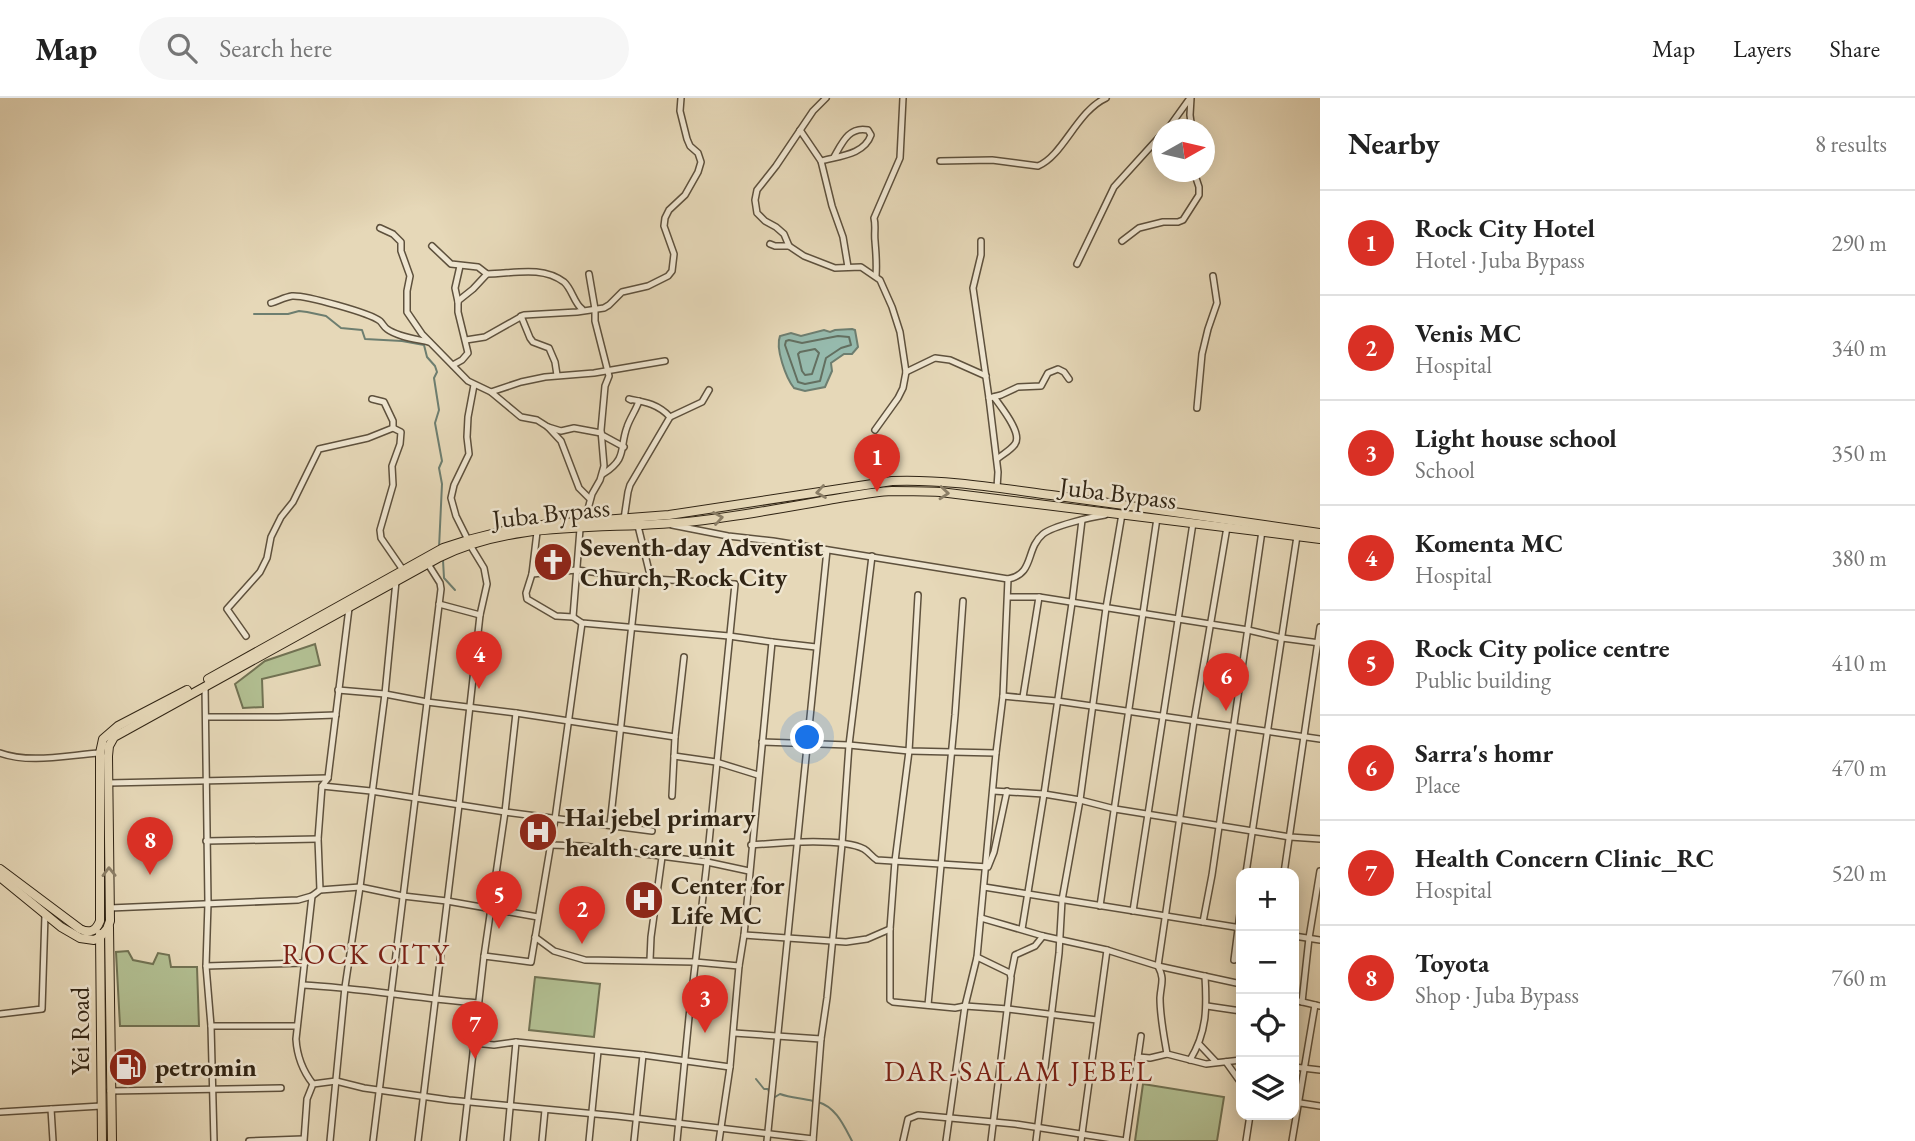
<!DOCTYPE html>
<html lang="en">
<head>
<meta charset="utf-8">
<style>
	:root { --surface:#fff; --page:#f6f6f6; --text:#222; --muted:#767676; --line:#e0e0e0; --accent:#d93025 }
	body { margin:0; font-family:"EB Garamond",serif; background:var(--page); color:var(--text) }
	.controls { position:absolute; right:21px; bottom:21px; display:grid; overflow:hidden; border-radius:14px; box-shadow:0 4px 18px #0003 }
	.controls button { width:63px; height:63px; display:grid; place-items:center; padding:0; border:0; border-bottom:2px solid var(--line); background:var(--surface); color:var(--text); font:35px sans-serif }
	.compass { position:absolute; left:1152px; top:21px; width:63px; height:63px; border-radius:50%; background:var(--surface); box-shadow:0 4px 18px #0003; rotate:82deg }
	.you { position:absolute; left:808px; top:640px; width:24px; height:24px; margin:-18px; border:5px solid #fff; border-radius:50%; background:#1a73e8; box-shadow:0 0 0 10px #1a73e833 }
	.badge { display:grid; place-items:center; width:46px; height:46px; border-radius:50%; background:var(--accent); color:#fff; font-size:23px; font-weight:700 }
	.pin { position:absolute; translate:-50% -58px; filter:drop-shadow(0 2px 4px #0008) }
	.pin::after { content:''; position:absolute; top:37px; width:24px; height:21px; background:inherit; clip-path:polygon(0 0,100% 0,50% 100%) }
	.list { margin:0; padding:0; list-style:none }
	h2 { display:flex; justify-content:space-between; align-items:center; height:91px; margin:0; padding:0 28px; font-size:30px }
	h2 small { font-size:23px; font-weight:400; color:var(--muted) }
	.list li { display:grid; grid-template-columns:46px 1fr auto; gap:21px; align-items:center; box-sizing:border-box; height:105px; padding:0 28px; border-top:2px solid var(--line) }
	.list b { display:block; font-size:26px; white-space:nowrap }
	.list p { margin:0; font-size:23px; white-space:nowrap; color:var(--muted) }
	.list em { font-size:23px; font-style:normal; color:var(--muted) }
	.icon { flex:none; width:38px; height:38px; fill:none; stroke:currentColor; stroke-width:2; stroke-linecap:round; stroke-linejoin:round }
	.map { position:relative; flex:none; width:1320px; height:1043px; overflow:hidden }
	header { display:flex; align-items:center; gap:42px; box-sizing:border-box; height:98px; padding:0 35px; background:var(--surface); border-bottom:2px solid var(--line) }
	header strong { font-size:33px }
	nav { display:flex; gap:38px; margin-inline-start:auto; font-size:24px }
	.search { width:490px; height:63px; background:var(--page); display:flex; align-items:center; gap:18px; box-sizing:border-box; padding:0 24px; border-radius:38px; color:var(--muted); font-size:26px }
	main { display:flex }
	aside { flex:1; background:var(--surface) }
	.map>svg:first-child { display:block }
</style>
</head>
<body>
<header>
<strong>Map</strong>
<div class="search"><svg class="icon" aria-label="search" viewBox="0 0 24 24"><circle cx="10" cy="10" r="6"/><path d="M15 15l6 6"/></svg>Search here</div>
<nav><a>Map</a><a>Layers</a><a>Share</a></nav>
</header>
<main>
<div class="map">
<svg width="1320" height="1043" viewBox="0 0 1320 1043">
	<rect width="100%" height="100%" fill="#e6d8b8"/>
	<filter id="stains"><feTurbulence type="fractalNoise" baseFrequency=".00286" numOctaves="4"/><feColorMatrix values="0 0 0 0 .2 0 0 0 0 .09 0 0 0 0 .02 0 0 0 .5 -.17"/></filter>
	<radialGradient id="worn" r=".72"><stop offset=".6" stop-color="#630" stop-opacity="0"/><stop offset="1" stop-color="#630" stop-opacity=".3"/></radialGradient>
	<g fill="#b2bf92" stroke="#717253" stroke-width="2">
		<path d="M315 546 320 567 262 581 263 609 243 610 235 586 265 563Z"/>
		<path d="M128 853 133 862 153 866 158 855 169 857 171 869H197L199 928H120L116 854Z"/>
		<path d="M535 879 600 886 594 939 529 932Z"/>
		<path d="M1143 986 1224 999 1217 1043H1135Z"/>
	</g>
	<path fill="#96baad" stroke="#6d7e70" stroke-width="2" d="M852 231 855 232 858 249 852 256H844L831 265 832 273 825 289 805 293 794 290C786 280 775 250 780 238L791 235 801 238 824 232 830 234 835 232Z"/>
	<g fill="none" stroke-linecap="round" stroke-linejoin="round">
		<g stroke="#636f60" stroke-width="2">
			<path d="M838 238 849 239 851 247 841 250 826 260 820 283 805 286 798 284 785 247 786 243 789 242 802 245Z"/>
			<path d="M815 251 819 255 812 276 805 277 802 273 798 256 800 254Z"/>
		</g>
		<g stroke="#6d7e70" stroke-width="2">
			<path d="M254 216H288L299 213 307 214 326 218 341 230 362 232 365 241 402 243 424 247 427 259 435 268 437 274 434 280 439 312 435 325 442 363 439 370 442 386 439 450"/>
			<path d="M443 462 444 480 455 492"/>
			<path d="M756 981 764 991H768L769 994"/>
			<path d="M775 999 780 996C791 1000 802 1000 813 1003"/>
			<path d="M818 1004C836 1009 844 1028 852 1043"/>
		</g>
		<g stroke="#5e513d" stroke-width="8">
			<g id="street">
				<path d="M826 0 813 13 776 68 757 92 755 102 757 115 765 123 776 129 784 136 789 148 804 158 835 170 861 169 880 182 892 209 900 234 906 274 903 290 898 300 875 332"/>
				<path d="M1191 0 1190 17 1192 32"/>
				<path d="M800 32 821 63 832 108 843 139 848 169"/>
				<path d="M1167 32 1190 0"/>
				<path d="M821 63C839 58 864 57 871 37L868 32C849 28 842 45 834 59"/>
				<path d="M940 63 992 62 1038 68C1063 58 1077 13 1106 0"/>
				<path d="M380 130 393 136 401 144V153L410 178 407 193V214L422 236 468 283 491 294 521 319 537 322 548 329 561 343 579 390 590 401"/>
				<path d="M981 143V157L973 190 989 300 998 374 997 390"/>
				<path d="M1122 143 1139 130 1163 124H1178L1183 122 1199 97V89L1194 74"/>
				<path d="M770 146 775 148H789"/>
				<path d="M432 148 451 166 478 169 487 176C512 176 541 167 564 184 572 191 574 205 582 211"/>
				<path d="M1077 166 1114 89 1162 36"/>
				<path d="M876 178C877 164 876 157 875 143 874 135 876 128 874 120L900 60 903 0"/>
				<path d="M458 204 455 190 460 168"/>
				<path d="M271 205C278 203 285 199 292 198 305 197 370 215 380 223 383 226 384 229 387 231 398 239 416 241 429 244"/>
				<path d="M521 218 530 240 533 244 549 250 555 264 557 277"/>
				<path d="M466 242 485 239 524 217 577 214 604 210 609 207 622 194 648 188 668 178 672 173 674 156 664 128 665 120 669 112 685 97 698 74 701 64 698 55 690 48 687 41 680 13 681 0"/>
				<path d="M453 267 462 262 468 255 458 214V203L473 191 487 176"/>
				<path d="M906 274 935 260 950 262 986 278"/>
				<path d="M491 294 521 284 545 279 594 275 665 263"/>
				<path d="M994 299C1000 308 1023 335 1015 346 1011 352 1003 356 997 361"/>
				<path d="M989 300 1001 297 1018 289 1041 288 1048 275 1058 271 1064 274 1069 281"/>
				<path d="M372 301 384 304 393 323V330"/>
				<path d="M631 302 629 301C645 304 658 306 670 319"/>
				<path d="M1197 310 1202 256 1208 231 1217 205 1213 178"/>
				<path d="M548 329 561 333 574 330 601 335"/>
				<path d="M602 337 624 349"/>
				<path d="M603 376C628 360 619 351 627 329 630 320 636 312 639 303"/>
				<path d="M588 411 592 396 600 382 604 368 601 332 605 288 609 278 595 223V211L589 176"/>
				<path d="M624 421 628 394 630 387 670 319 702 304 709 292"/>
				<path d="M672 427 728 438 773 443 1008 481C1035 476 1025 451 1043 436 1053 428 1091 419 1105 417"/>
				<path d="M638 428 651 481"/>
				<path d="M537 434 532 476 526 495 527 501 556 518 573 519 582 525 729 538 772 544 744 837 739 868 730 969 719 1043"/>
				<path d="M468 442 456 418 451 400 454 387 469 356 467 339 468 319 474 287"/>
				<path d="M532 476 577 472 637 480 735 486 707 764 689 919 677 1043"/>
				<path d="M918 497 909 653 895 763 890 831V902L893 904 955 910 965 908 1008 911 1097 922"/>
				<path d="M1008 499H1039L1248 532 1282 540 1320 545"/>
				<path d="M439 506 480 517"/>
				<path d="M573 519 580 431"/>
				<path d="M246 538 227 511 260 474 267 460 271 439 281 419 293 404 319 351 368 340 393 330 401 334 400 346 392 368 393 387 380 432 381 440 403 472"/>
				<path d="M772 544 816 549"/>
				<path d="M205 588 208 805 206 868 211 928 214 1043"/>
				<path d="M338 592 385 596 427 604 516 615 675 639"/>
				<path d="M1003 598 1057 603 1320 641"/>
				<path d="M1023 599 1039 499"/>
				<path d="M206 619H278L336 617"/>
				<path d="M762 644 849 647 909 653 996 655"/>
				<path d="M0 655C30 666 68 657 100 655"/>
				<path d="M674 658 716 664 758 677"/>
				<path d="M108 685 328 680"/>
				<path d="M322 688 371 693 505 714 652 733"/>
				<path d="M993 693 1044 696 1080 702 1115 711 1290 739 1320 741"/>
				<path d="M672 698 675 639 684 559"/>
				<path d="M610 727 637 480"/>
				<path d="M206 743 318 741"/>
				<path d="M550 747 583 748 707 764 749 773"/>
				<path d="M751 747C777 745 842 739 864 751 869 754 872 759 877 762L988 769 994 754 1007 693"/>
				<path d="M1246 775 1297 438"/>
				<path d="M1284 775 1320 529"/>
				<path d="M984 789 1241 830"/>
				<path d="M320 792 318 741 322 688 328 680 349 510"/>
				<path d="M312 798 296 941C297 958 302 972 313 986"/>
				<path d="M1100 808 1157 420"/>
				<path d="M110 810 298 802 312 798 320 792 360 789 403 798 447 803 538 819"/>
				<path d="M1133 813 1193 425"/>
				<path d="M981 820 1043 838 1107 852 1158 868 1241 886"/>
				<path d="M1203 824 1212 777 1262 433"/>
				<path d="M1022 831 1044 696 1072 505 1082 422"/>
				<path d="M744 837 846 844 867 841 890 831"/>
				<path d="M1294 838 1320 842"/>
				<path d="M535 839 554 853 585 862 695 864 739 868"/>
				<path d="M484 858 531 864 555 721 582 525"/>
				<path d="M977 859 1010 875 1011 880 991 1043"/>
				<path d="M650 862 651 839 662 759"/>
				<path d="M1234 862 1241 808"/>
				<path d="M206 868 305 865"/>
				<path d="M1011 877 1015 857 1035 848 1043 838"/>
				<path d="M303 887C362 890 419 901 478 905"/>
				<path d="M1294 902 1320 908"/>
				<path d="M1302 904 1309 840 1320 773"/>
				<path d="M928 907 955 617 963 503"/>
				<path d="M1207 908 1241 913"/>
				<path d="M0 916 42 911 45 817"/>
				<path d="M211 928H297"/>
				<path d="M734 935 821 941"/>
				<path d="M474 945 494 947 516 944 643 957 730 969"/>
				<path d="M1199 946 1216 964"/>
				<path d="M1167 956C1164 938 1160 919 1160 900 1161 885 1165 882 1158 868L1194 623 1227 429"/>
				<path d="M1138 959 1150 960 1167 956 1206 966 1241 962"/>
				<path d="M1190 962C1207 934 1207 910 1205 878"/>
				<path d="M1226 964 1241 985"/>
				<path d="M1294 969 1320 972"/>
				<path d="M110 993 281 990"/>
				<path d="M1294 1004 1320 1008"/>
				<path d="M51 1011 53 1043"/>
				<path d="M0 1014 101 1008"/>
				<path d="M249 1043 303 1041"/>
				<path d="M304 1043 307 1001 313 986 336 983 364 990 449 1002 617 1018 813 1041"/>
				<path d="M330 1043 345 889 360 789 385 596 396 483"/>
				<path d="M373 1043 441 491 440 485 428 466"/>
				<path d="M418 1043 459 707 480 517 487 486 484 470 470 447"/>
				<path d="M463 1043 484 858 505 714 516 615"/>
				<path d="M507 1043 516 944"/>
				<path d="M542 1043 545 1012"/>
				<path d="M589 1043 598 953"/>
				<path d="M634 1043 643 957"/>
				<path d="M767 1043 827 452"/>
				<path d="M813 1043 821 941 827 900 842 746 849 647 872 458"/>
				<path d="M903 1043 908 1021 918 1017 1015 1026 1126 1043"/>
				<path d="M946 1043 965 908 977 859 996 655 1003 598 1008 481"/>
				<path d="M1036 1043 1059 855 1062 802 1080 702 1106 510 1122 416"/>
				<path d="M1081 1043 1107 852"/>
				<path d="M1126 1043 1141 938"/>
				<path d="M1246 1043 1250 1017"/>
				<path d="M1292 1043 1315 907"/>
			</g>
		</g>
		<g stroke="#302414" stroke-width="10">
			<g id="primary">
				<path d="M208 581 443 450 468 442 511 431 550 426 669 417 892 383C945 381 998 390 1051 397 1141 409 1230 422 1320 435"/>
				<path d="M0 771 80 831C90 836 96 833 100 823V655L103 641 118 628 187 592"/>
				<path d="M0 779 61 829 80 840 94 842 100 839 107 831 110 823 108 658 109 648 114 639 438 460C517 420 611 433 696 423 740 418 784 410 828 402 849 399 870 394 892 393 908 393 924 393 940 394L1320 441"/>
				<path d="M109 829 112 1043"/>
				<path d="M100 836 102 1043"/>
			</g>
		</g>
		<use href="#street" stroke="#efe6d1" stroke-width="5"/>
		<use href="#primary" stroke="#e6d8b8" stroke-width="8"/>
	</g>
	<defs><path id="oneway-chevron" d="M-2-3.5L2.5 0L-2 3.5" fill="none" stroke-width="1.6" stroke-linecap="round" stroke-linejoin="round" transform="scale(1.75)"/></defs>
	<g stroke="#8b7e66">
		<use href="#oneway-chevron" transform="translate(821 394) rotate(171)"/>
		<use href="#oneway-chevron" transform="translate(944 395) rotate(5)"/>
		<use href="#oneway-chevron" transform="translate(718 420) rotate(-9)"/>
		<use href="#oneway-chevron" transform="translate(109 774) rotate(-91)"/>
	</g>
	<defs>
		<g id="church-disc" transform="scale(2.0125)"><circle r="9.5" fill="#8f2418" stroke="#efe6d1"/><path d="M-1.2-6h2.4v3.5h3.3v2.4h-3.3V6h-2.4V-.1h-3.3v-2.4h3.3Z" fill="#fff"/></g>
		<g id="hospital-disc" transform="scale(2.0125)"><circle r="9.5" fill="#8f2418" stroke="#efe6d1"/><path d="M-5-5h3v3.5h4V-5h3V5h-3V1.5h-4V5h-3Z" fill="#fff"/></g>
		<g id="fuel-disc" transform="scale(2.0125)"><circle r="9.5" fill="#8f2418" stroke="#efe6d1"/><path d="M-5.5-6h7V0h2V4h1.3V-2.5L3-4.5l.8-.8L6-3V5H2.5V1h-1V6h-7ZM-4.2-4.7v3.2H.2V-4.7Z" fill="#fff"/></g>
	</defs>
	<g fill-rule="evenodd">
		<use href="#church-disc" x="553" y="464"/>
		<use href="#hospital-disc" x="538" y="734"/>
		<use href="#hospital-disc" x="644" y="802"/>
		<use href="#fuel-disc" x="128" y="969"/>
	</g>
	<g text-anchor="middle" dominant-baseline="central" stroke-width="5" stroke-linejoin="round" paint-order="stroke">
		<g font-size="26" fill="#302414" stroke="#efe6d1">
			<text transform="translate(1118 395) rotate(7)">Juba Bypass</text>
			<text transform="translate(551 415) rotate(-6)">Juba Bypass</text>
			<text transform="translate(80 933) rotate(-90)">Yei Road</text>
		</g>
		<g font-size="26" font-weight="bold" fill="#302414" stroke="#efe6d1" text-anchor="start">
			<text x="580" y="449">Seventh-day Adventist<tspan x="580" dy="30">Church, Rock City</tspan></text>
			<text x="565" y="719">Hai jebel primary<tspan x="565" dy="30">health care unit</tspan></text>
			<text x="671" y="787">Center for<tspan x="671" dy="30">Life MC</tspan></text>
			<text x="155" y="969">petromin</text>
		</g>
		<g font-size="28" letter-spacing="2" fill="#7a1f14" stroke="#efe6d1">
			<text x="366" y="856">ROCK CITY</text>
			<text x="1019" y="973">DAR-SALAM JEBEL</text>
		</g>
	</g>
	<rect width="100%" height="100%" filter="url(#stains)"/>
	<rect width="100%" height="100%" fill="url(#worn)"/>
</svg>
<div class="controls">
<button>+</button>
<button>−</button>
<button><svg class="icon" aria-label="locate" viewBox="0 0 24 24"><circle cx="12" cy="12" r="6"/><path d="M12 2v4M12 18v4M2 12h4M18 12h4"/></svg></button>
<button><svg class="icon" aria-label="layers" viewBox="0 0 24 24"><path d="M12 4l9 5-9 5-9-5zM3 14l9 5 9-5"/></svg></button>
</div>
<svg class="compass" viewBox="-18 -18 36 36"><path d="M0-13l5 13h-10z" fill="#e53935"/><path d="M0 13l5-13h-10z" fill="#767676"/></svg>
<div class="you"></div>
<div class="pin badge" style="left:877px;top:394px">1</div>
<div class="pin badge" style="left:582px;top:846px">2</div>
<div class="pin badge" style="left:705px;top:935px">3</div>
<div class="pin badge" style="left:479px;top:591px">4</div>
<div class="pin badge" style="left:499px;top:831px">5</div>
<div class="pin badge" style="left:1226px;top:613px">6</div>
<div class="pin badge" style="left:475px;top:961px">7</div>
<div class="pin badge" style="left:150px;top:777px">8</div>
</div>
<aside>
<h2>Nearby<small>8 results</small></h2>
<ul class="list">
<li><span class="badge">1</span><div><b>Rock City Hotel</b><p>Hotel · Juba Bypass</p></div><em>290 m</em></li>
<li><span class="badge">2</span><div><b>Venis MC</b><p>Hospital</p></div><em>340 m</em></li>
<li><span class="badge">3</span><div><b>Light house school</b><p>School</p></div><em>350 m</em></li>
<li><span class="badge">4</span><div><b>Komenta MC</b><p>Hospital</p></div><em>380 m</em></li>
<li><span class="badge">5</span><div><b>Rock City police centre</b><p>Public building</p></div><em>410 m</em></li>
<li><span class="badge">6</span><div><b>Sarra's homr</b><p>Place</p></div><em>470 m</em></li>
<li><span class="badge">7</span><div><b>Health Concern Clinic_RC</b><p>Hospital</p></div><em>520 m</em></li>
<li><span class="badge">8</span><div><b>Toyota</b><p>Shop · Juba Bypass</p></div><em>760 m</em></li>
</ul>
</aside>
</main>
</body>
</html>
